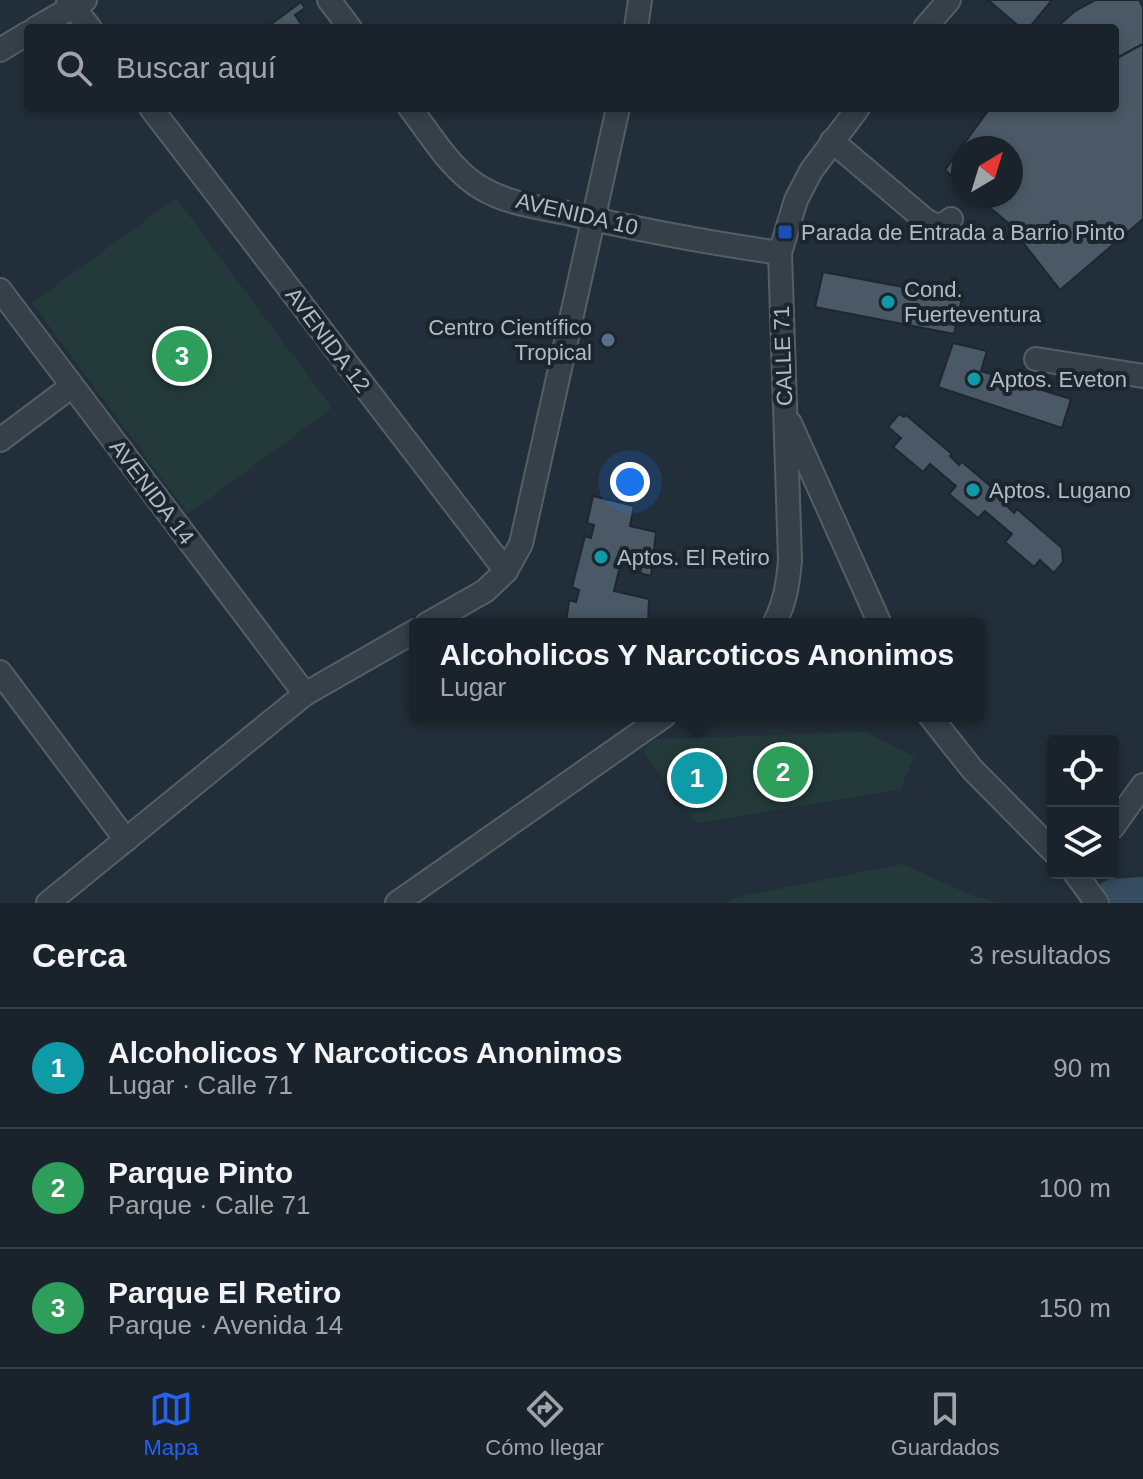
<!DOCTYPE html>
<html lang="es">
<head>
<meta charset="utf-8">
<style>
	:root { --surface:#1a222b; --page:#272f37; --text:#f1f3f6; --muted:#9fa4a9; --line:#383f47; --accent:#2563eb }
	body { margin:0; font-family:Helvetica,sans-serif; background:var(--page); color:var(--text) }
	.controls { position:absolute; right:24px; bottom:24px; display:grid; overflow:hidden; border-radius:8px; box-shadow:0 4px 12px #0003 }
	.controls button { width:72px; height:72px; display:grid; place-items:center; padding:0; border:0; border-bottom:2px solid var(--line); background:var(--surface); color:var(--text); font:40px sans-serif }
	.compass { position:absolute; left:951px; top:136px; width:72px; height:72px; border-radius:50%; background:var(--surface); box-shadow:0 4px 12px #0003; rotate:38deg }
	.you { position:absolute; left:630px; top:482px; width:28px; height:28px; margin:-20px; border:6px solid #fff; border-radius:50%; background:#1a73e8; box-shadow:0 0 0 12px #1a73e833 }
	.badge { display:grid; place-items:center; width:52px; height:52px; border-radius:50%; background:var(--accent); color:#fff; font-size:26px; font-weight:700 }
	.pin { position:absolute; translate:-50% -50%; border:4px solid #fff; box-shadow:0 2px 8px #0006 }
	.popup { position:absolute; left:409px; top:618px; width:576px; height:104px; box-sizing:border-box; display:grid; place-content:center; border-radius:8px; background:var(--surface); filter:drop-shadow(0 2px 6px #0005); font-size:26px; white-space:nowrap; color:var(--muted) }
	.popup b { font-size:30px; color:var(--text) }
	.popup::after { content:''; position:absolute; left:50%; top:100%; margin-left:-16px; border:16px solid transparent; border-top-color:var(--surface) }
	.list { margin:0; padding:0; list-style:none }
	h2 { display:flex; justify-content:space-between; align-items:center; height:104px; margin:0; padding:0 32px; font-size:34px }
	h2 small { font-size:26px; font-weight:400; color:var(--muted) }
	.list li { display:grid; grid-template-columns:52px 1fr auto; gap:24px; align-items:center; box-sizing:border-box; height:120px; padding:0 32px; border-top:2px solid var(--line) }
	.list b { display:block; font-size:30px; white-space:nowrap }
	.list p { margin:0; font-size:26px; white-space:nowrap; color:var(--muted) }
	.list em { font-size:26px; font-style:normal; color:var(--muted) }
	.icon { flex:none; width:44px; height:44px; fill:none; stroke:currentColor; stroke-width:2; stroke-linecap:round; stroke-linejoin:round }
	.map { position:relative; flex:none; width:1143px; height:903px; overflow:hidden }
	.search { position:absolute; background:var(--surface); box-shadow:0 4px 12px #0003; left:24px; right:24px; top:24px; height:88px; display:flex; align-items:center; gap:20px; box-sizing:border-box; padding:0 28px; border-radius:8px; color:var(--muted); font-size:30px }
	.sheet { height:464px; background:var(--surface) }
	nav { display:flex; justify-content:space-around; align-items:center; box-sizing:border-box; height:112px; border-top:2px solid var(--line); background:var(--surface); font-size:22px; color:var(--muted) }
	nav a { display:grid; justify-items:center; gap:4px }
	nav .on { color:var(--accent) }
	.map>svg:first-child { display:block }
</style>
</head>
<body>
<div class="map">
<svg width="1143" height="903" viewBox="0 0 1143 903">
	<rect width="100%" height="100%" fill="#222e39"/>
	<g fill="#243a3a">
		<path d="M176 198 332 408 188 514 32 303Z"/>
		<path d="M865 732 914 756 901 789 696 823 642 750 656 739Z"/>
		<path d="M902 864 971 895 998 903H727L739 897Z"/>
	</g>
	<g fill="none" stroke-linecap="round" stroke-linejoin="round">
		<path stroke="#364c60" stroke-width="38" d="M1113 898 1143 896"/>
	</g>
	<g fill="#4a5965" stroke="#1d2730" stroke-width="2">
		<path d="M988 0H1052L1029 28H1021Z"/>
		<path d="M1095 0H1139L1143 7V44L1115 59V28H1056L1075 11Z"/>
		<path d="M301 2 305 8 295 15 304 28H266Z"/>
		<path d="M1143 44V219L1060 290 1007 222 976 196H1011V148H963V185L945 170 990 108H1115V59Z"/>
		<path d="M823 272 962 298 954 334 815 307Z"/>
		<path d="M953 343 987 351 981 371 1071 399 1062 428 938 387Z"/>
		<path d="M899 414 904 417 906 415 952 454 950 456 959 465 962 462 1008 501 1005 504 1014 513 1017 509 1062 548 1063 562 1054 573 1040 560 1034 567 1005 542 1012 534 985 511 978 518 949 494 956 486 930 464 923 472 893 447 901 438 888 427Z"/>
		<path d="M593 496 634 506 630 526 656 532 651 576 640 573 643 560 623 554 614 591 649 599 648 624H566L569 600 576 602 579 590 572 587 585 536 591 538 594 525 587 523Z"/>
		<path d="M719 759 715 790 679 792 676 765Z"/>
	</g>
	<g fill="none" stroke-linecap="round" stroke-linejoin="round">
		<g stroke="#535e67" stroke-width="26">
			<g id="minor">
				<path d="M68 0 90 28"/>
				<path d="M329 0 350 28"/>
				<path d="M36 28 85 0"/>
				<path d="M636 28 640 0"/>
				<path d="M925 28 949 0"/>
				<path d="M0 50 28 33"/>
				<path d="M151 108 506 571"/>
				<path d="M410 108C431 135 452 172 483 189 509 204 542 208 571 214 640 230 710 243 780 253"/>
				<path d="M832 141 924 219C935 226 940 228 951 219"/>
				<path d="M0 290 305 694"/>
				<path d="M1036 359 1143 376"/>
				<path d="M790 423 880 624"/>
				<path d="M0 440 72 386"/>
				<path d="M427 624 485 591 506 571 521 544 618 108"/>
				<path d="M774 624C785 603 788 584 790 560L780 253 796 200 811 171 858 108"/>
				<path d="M0 672 126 840"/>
				<path d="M930 716 972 769 1053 851"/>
				<path d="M1113 827 1143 785"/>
				<path d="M1075 873 1097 903"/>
				<path d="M48 903 305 694 415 631"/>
				<path d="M397 903 664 716"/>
			</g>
		</g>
		<use href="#minor" stroke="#354049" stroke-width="22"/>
	</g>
	<rect fill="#1a4fb4" stroke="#1b252e" stroke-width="3" x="777" y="224" width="16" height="16" rx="4"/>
	<g fill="#0f9aa8" stroke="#1b252e" stroke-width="3">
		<circle cx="888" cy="302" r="8"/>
		<circle cx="974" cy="379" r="8"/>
		<circle cx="973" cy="490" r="8"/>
		<circle cx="601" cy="557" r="8"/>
	</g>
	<circle fill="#5c6f8a" stroke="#1b252e" stroke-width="3" cx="608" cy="340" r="8"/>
	<g text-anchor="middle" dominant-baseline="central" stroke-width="8" stroke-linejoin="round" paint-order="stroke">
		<g font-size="22" fill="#b0bbc5" stroke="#1b252e">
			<text transform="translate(577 214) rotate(13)">AVENIDA 10</text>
			<text transform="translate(328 340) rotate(53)">AVENIDA 12</text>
			<text transform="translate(783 356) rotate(-92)">CALLE 71</text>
			<text transform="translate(152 492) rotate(53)">AVENIDA 14</text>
		</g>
		<g font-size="22" fill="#b0bbc5" stroke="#1b252e" text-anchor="start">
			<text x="801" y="232">Parada de Entrada a Barrio Pinto</text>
			<text x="904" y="289">Cond.<tspan x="904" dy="25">Fuerteventura</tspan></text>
			<text x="592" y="327" text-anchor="end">Centro Científico<tspan x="592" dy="25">Tropical</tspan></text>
			<text x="990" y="379">Aptos. Eveton</text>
			<text x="989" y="490">Aptos. Lugano</text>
			<text x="617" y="557">Aptos. El Retiro</text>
		</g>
	</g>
</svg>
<div class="controls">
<button><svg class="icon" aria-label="locate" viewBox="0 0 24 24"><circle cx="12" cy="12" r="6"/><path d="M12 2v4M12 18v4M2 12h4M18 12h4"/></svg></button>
<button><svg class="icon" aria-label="layers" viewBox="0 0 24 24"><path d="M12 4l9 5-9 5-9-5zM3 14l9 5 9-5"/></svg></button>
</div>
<svg class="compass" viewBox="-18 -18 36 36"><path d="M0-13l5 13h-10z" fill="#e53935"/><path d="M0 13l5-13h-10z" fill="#9fa4a9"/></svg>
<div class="you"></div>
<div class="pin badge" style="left:697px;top:778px;background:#0f9aa8">1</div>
<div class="popup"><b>Alcoholicos Y Narcoticos Anonimos</b>Lugar</div>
<div class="pin badge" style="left:783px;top:772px;background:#2e9e5b">2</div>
<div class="pin badge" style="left:182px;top:356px;background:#2e9e5b">3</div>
<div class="search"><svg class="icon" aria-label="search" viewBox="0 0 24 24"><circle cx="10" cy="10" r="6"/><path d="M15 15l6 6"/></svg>Buscar aquí</div>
</div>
<section class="sheet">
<h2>Cerca<small>3 resultados</small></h2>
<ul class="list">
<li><span class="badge" style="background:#0f9aa8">1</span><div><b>Alcoholicos Y Narcoticos Anonimos</b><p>Lugar · Calle 71</p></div><em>90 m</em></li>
<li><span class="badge" style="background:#2e9e5b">2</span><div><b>Parque Pinto</b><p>Parque · Calle 71</p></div><em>100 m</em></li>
<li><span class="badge" style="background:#2e9e5b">3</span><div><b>Parque El Retiro</b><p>Parque · Avenida 14</p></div><em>150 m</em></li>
</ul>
</section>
<nav>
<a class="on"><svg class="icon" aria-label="map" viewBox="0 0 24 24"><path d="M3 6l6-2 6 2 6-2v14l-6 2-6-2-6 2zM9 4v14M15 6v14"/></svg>Mapa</a>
<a><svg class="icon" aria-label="directions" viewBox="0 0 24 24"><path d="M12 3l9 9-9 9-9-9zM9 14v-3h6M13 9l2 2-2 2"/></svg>Cómo llegar</a>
<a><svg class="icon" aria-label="saved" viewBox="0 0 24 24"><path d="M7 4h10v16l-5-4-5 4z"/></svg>Guardados</a>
</nav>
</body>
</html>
